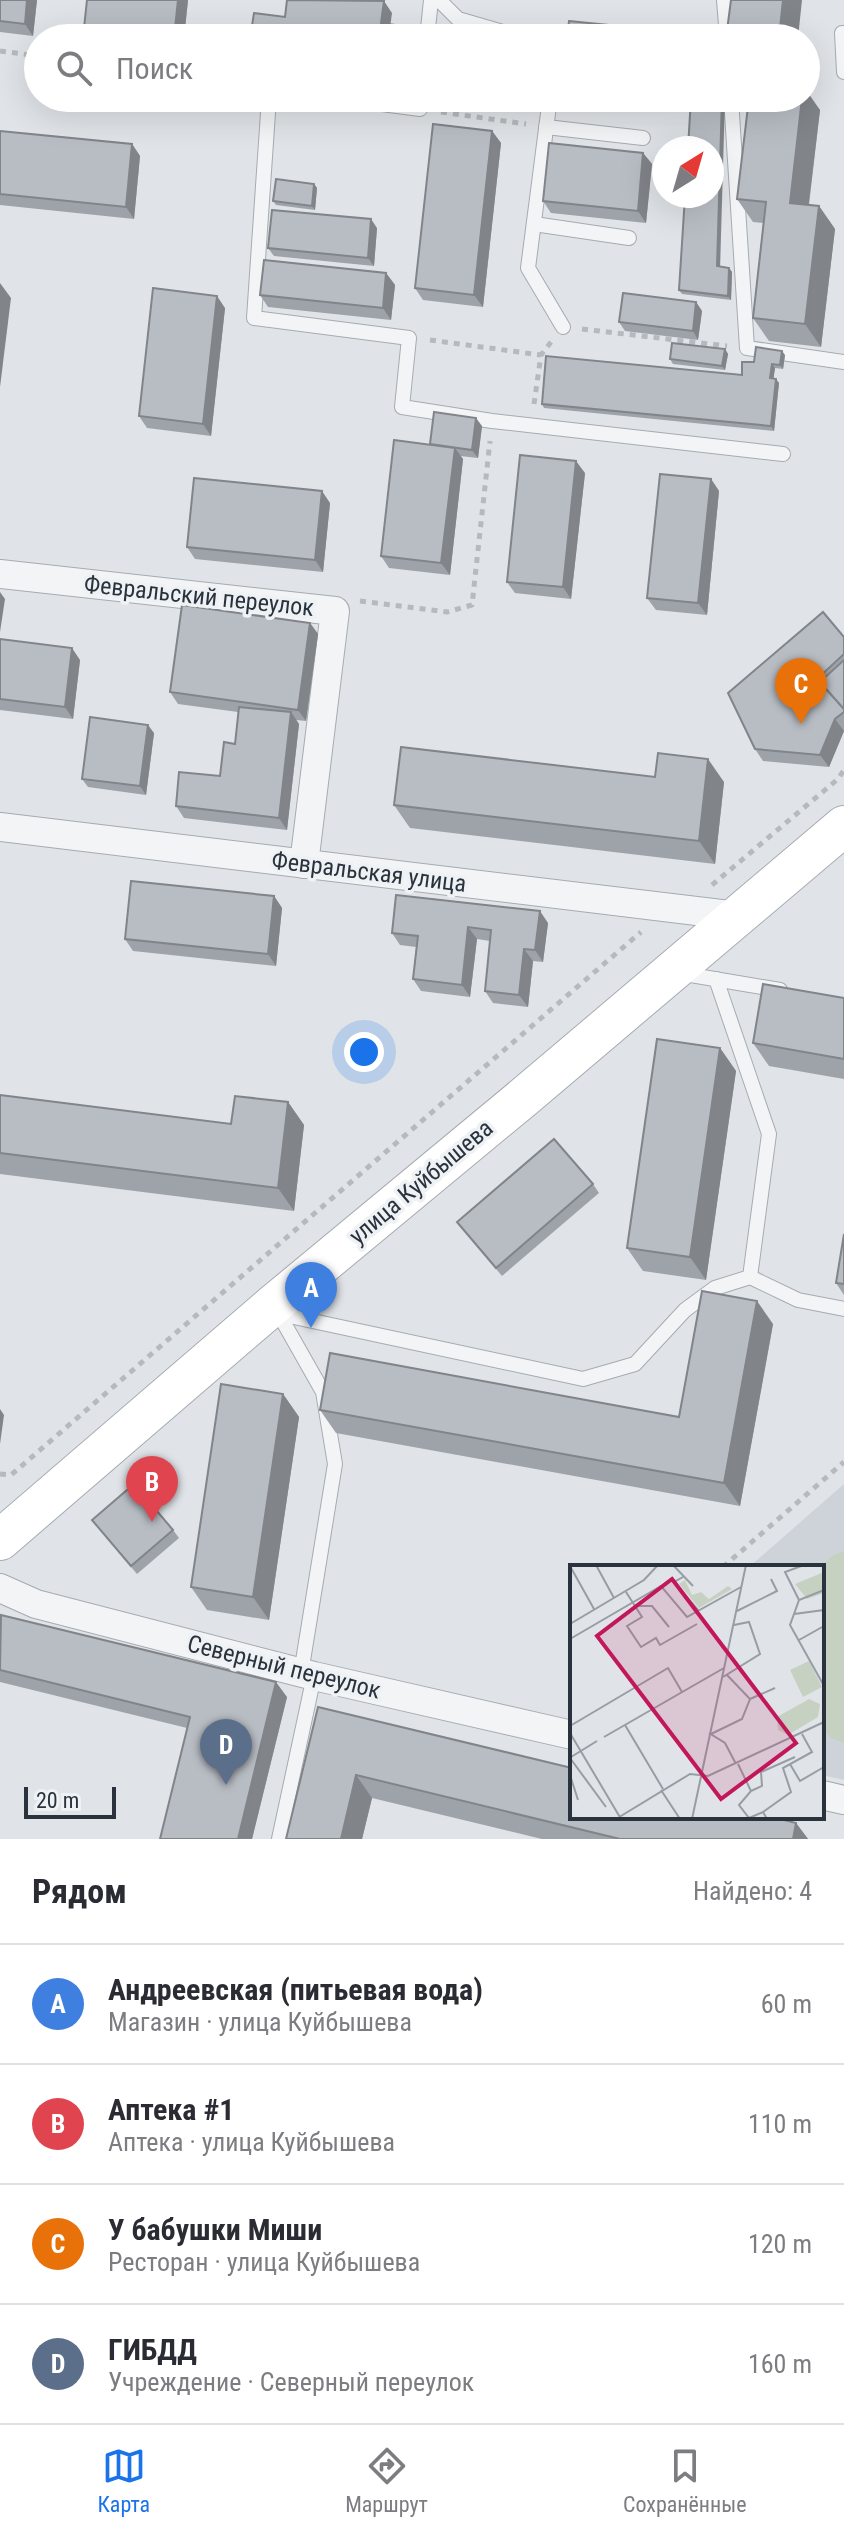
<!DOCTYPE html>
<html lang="ru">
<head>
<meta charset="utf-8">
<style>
	:root { --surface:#fff; --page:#f2f2f3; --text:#2b2b33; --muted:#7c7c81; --line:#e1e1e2; --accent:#1a73e8 }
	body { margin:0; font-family:"Roboto Condensed",sans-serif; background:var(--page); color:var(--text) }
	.compass { position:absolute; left:652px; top:136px; width:72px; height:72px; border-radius:50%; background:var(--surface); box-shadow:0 8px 32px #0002; rotate:37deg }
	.scale { position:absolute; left:24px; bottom:20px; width:92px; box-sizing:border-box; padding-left:8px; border:4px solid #2a333d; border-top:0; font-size:22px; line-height:28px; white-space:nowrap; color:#2a333d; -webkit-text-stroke:6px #eff2f5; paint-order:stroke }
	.you { position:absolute; left:364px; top:1052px; width:28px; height:28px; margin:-20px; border:6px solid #fff; border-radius:50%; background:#1a73e8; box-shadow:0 0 0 12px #1a73e833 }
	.badge { display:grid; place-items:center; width:52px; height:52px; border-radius:50%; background:var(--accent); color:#fff; font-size:26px; font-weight:700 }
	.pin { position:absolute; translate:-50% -66px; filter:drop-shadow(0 2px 4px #0008) }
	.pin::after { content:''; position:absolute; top:42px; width:28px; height:24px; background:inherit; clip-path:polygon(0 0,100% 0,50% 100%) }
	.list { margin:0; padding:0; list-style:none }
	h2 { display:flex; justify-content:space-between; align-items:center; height:104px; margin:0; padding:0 32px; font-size:34px }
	h2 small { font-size:26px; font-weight:400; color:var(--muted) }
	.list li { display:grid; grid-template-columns:52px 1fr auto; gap:24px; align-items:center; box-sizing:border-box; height:120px; padding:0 32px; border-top:2px solid var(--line) }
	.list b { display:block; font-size:30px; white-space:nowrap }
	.list p { margin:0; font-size:26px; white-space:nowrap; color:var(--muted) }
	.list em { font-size:26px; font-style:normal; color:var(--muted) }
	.icon { flex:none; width:44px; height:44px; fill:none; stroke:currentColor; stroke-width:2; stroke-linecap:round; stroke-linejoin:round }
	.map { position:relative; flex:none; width:844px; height:1839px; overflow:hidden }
	.search { position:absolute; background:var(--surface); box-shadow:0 8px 32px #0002; left:24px; right:24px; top:24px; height:88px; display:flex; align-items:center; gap:20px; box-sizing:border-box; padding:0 28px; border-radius:44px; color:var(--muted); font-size:30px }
	.sheet { height:584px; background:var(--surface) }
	nav { display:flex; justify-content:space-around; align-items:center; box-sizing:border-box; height:112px; border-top:2px solid var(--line); background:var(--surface); font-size:22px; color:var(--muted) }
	nav a { display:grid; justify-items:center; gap:4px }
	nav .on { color:var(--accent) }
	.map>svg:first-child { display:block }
</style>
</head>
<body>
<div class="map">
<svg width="844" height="1839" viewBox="0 0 844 1839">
	<rect width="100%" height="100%" fill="#e0e4e8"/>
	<path fill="#ced3d9" d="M844 1484V1780L822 1775V1567H749Z"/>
	<path fill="#c7d1c2" d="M844 1551V1743L831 1738 822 1729V1567H819L834 1555Z"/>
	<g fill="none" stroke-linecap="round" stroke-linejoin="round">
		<g stroke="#a6abb1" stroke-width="16">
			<g id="lane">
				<path d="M439 0 458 19 524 38"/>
				<path d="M724 0 727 38"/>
				<path d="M844 33H842L844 72"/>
				<path d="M427 38 431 0"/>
				<path d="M269 98 254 318 409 338 402 407 492 421 783 454"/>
				<path d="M336 98 420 109 421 98"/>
				<path d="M550 98 528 268 563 327"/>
				<path d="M731 98 747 348 844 362"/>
				<path d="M546 127 643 138"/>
				<path d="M534 224 629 238"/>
				<path d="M679 973 780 990"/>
				<path d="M750 1277 798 1300 844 1309"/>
				<path d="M276 1309 323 1392 335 1464 301 1673"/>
				<path d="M280 1314 583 1379 635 1364 685 1310 715 1288 750 1277 769 1134 716 979"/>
				<path d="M279 1839 314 1676"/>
			</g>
		</g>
		<g stroke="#a6abb1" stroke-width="30">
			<g id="street">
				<path d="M0 574 335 611 304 864"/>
				<path d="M0 827 738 916"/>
				<path d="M0 1588 36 1604 314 1676 572 1735"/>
				<path d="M822 1795 844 1800"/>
			</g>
		</g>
		<g stroke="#a6abb1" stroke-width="42">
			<path id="secondary" d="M0 1540 273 1305 524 1097 844 826"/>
		</g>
		<g stroke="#b6babe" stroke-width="5" stroke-dasharray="6 6" stroke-linecap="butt">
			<path d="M0 51 38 56"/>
			<path d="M441 112 526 124"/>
			<path d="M582 329 727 346"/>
			<path d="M430 340 541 355"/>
			<path d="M534 404 541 355 551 342"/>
			<path d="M360 601 447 612 472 605 490 441"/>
			<path d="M712 885 838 779 844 770"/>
			<path d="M0 1474 11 1475 641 932"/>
			<path d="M723 1567 844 1462"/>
		</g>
		<use href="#lane" stroke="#f2f4f6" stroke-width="14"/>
		<use href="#street" stroke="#f2f4f6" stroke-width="28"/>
		<use href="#secondary" stroke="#fff" stroke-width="40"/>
	</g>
	<g fill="#9ea3a9">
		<path d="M0 0H37L33 36 0 32Z"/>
		<path d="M87 0H188L184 38H91L84 28Z"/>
		<path d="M735 98H806L820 110 809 205 819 206 835 229 821 347 769 341 753 318 763 223 753 222 737 199 748 103 738 101Z"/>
		<path d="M0 131 132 144 140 156 134 219 0 205Z"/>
		<path d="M492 131 501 143 483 307 423 300 415 288Z"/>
		<path d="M643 153 652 164 646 223 551 213 543 201Z"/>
		<path d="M314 184 317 188 315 210 276 205 273 201Z"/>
		<path d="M377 228 374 266 274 256 268 248Z"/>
		<path d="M720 267 729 268 732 272 731 300 682 294 679 290Z"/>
		<path d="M386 273 395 285 391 320 268 307 260 295Z"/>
		<path d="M696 302 702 311 698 340 625 331 619 322Z"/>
		<path d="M225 308 211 436 147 428 139 416Z"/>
		<path d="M725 349 728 354 725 370 673 364 670 359Z"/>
		<path d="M785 355 783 369 775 368 773 379 779 383 774 431 544 408 542 404 742 375 754 362Z"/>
		<path d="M482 426 478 458 460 456 463 459 450 575 389 568 381 556 431 445Z"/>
		<path d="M585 473 571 599 515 593 507 582Z"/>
		<path d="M711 479 719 491 707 615 656 610 647 598Z"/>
		<path d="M330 503 323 572 195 559 187 547Z"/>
		<path d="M310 623 318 634 306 721 296 720 299 724 287 830 184 818 176 806 220 776 235 744 238 712 178 704 170 692Z"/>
		<path d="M844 637V731L829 767 763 761 755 749Z"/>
		<path d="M0 639 80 660 73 719 0 710Z"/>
		<path d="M154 733 146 795 88 787 82 779Z"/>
		<path d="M655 777 724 782 715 864 410 828 394 805Z"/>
		<path d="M396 895 548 923 543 962 533 961 528 1007 493 1003 485 991 490 941 477 939 470 997 421 991 413 979 416 947 400 945 392 933Z"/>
		<path d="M274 896 282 908 276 966 133 951 125 939Z"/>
		<path d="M844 998V1079L769 1066 753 1043Z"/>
		<path d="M720 1048 736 1071 706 1280 643 1271 627 1248Z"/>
		<path d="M0 1095 231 1124 288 1102 304 1125 294 1211 0 1174Z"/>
		<path d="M593 1184 599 1193 502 1276 457 1222Z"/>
		<path d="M844 1234V1295L836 1283Z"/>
		<path d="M773 1324 740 1506 336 1433 320 1410 679 1417Z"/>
		<path d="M283 1394 299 1417 269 1620 207 1610 191 1587Z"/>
		<path d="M92 1520 173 1530 179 1538 137 1574Z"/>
		<path d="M0 1618 287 1697 252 1839H160L187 1728 0 1682Z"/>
		<path d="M318 1707 796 1823 808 1839H542L372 1798 362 1839Z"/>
	</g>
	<g fill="#818489">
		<path d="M27 0H37L33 36 25 24Z"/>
		<path d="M178 0H188L184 38H174Z"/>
		<path d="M783 0H802L798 38H779Z"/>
		<path d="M384 1 392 13 389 35 381 23Z"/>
		<path d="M403 26 411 38H401Z"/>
		<path d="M806 90 820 110 806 226 790 203 802 98H806Z"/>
		<path d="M722 98H725L720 270 717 266Z"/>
		<path d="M492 131 501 143 483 307 474 295Z"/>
		<path d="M132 144 140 156 134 219 126 207Z"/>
		<path d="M643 153 652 164 646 223 638 211Z"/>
		<path d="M314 184 317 188 315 210 312 206Z"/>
		<path d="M819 206 835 229 821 347 805 324Z"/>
		<path d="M371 219 377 228 374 266 368 258Z"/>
		<path d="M729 268 732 272 731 300 728 296Z"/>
		<path d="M386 273 395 285 391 320 383 308Z"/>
		<path d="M0 283 11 298 0 387Z"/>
		<path d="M217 296 225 308 211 436 203 424Z"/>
		<path d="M696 302 702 311 698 340 693 331Z"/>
		<path d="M725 349 728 354 725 370 722 366Z"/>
		<path d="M782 351 785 355 783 369 780 365Z"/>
		<path d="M772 364 775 368 773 383 770 378Z"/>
		<path d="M776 379 779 383 774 431 771 426Z"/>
		<path d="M476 418 482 426 478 458 472 450Z"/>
		<path d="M455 448 463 459 450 575 441 563Z"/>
		<path d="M576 461 585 473 571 599 563 587Z"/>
		<path d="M711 479 719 491 707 615 698 603Z"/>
		<path d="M322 491 330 503 323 572 315 560Z"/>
		<path d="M0 592 5 599 0 632Z"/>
		<path d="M310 623 318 634 306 721 298 710Z"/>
		<path d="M72 648 80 660 73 719 65 707Z"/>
		<path d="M291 712 299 724 287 830 279 818Z"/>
		<path d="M835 719 844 731 829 767 820 755Z"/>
		<path d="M148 725 154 733 146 795 140 786Z"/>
		<path d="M708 759 724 782 715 864 699 841Z"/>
		<path d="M274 896 282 908 276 966 268 954Z"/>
		<path d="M540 911 548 923 543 962 535 950Z"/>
		<path d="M468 927 477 939 470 997 462 985Z"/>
		<path d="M524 949 533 961 528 1007 519 995Z"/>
		<path d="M720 1048 736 1071 706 1280 690 1257Z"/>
		<path d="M288 1102 304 1125 294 1211 278 1188Z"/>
		<path d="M757 1301 773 1324 740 1506 724 1483Z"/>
		<path d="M283 1394 299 1417 269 1620 253 1597Z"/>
		<path d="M0 1409 4 1415 0 1444Z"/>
		<path d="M276 1682 287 1697 252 1839H238Z"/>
		<path d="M356 1775 372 1798 362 1839H341Z"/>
		<path d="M796 1823 808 1839H793Z"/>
	</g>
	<g fill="#b8bdc4" stroke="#818489" stroke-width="2">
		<path d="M0 0H27L25 24 0 21Z"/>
		<path d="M87 0H178L174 38 84 28Z"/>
		<path d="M287 0 384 1 381 23 403 26 401 38H250L254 13 285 17Z"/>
		<path d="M731 0H783L779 38H726Z"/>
		<path d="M569 21 658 30 657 38H567Z"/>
		<path d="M691 98H722L717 266 729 268 728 296 679 290 685 196H712V148H688Z"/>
		<path d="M749 98H802L790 203 819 206 805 324 753 318 766 202 737 199Z"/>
		<path d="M433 124 492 131 474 295 415 288Z"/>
		<path d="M0 131 132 144 126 207 0 194Z"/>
		<path d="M549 143 643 153 638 211 543 201Z"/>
		<path d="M276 179 314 184 312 206 273 201Z"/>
		<path d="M272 210 371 219 368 258 268 248Z"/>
		<path d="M264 260 386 273 383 308 260 295Z"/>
		<path d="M153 288 217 296 203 424 139 416Z"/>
		<path d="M623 293 696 302 693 331 619 322Z"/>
		<path d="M672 343 725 349 722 366 670 359Z"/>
		<path d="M756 347 782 351 780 365 772 364 770 378 776 379 771 426 542 404 546 356 742 375V362H754Z"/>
		<path d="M434 412 476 418 472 450 430 444Z"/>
		<path d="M394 440 455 448 441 563 381 556Z"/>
		<path d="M520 455 576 461 563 587 507 582Z"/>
		<path d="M660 474 711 479 698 603 647 598Z"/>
		<path d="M194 478 322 491 315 560 187 547Z"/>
		<path d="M182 605 310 623 298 710 170 692Z"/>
		<path d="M823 612 844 637V654L817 679 844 709V712L835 719 820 755 755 749 728 693Z"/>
		<path d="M0 639 72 648 65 707 0 699Z"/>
		<path d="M844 660V709L820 682Z"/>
		<path d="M239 707 291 712 279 818 176 806 179 772 220 776 224 742 235 744Z"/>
		<path d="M90 717 148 725 140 786 82 779Z"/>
		<path d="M401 747 655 777 658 753 708 759 699 841 394 805Z"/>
		<path d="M131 881 274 896 268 954 125 939Z"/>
		<path d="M396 895 540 911 535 950 524 949 519 995 485 991 491 930 468 927 462 985 413 979 418 936 392 933Z"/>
		<path d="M763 984 844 998V1059L753 1043Z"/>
		<path d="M657 1039 720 1048 690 1257 627 1248Z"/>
		<path d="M0 1095 231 1124 235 1096 288 1102 278 1188 0 1153Z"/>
		<path d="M554 1139 593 1184 496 1268 457 1222Z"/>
		<path d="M844 1234V1284L836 1283Z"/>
		<path d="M702 1291 757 1301 724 1483 320 1410 330 1353 679 1417Z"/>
		<path d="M221 1384 283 1394 253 1597 191 1587Z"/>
		<path d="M134 1484 173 1530 131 1566 92 1520Z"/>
		<path d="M1 1615 276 1682 238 1839H160L190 1717 0 1670Z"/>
		<path d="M318 1707 572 1768V1817H772L796 1823 793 1839H620L356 1775 341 1839H286Z"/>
	</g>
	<g text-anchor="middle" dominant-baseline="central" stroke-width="7" stroke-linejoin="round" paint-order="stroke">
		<g font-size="24" fill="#2a333d" stroke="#eff2f5">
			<text transform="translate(199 596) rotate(6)">Февральский переулок</text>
			<text transform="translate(369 872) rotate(7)">Февральская улица</text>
			<text transform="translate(421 1182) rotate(-40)">улица Куйбышева</text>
			<text transform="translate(284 1667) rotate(14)">Северный переулок</text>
		</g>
	</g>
	<g transform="translate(570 1565)">
		<rect width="254" height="254" fill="#e0e4e8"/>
		<path d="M254 7V28L237 34 225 19ZM115 15 122 30 131 27 139 34 158 21 162 24 129 43 109 19ZM239 96 252 122 233 132 220 105ZM239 134 250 139 248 152 218 170 208 165 207 152Z" fill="#c7d1c2"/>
		<path fill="none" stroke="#979da4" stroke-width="2" d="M26 0 44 33M103 0 123 21M0 1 24 44M113 12 104 17 128 45M254 25 229 35 224 49 254 45M56 27 72 52 57 61 71 82 86 73 90 80 127 59M229 35 215 7 234 0M66 41H82L99 62M167 46 207 26 201 14M224 49 220 60 254 121M0 59 74 15 88 0M0 74 91 21 117 52 171 22M229 75 254 61M153 112 190 89 179 57 164 60M180 134 205 123M55 160 93 224M0 161 98 103 112 127M0 168 51 254M139 168 155 178 166 199M141 169 172 154 180 134 157 110M34 172 154 103M1 192 27 176M0 193 36 242M168 199 181 226 169 240 179 253 193 247 197 254M220 199 230 216 254 202M0 210 8 235M91 225 110 254M181 226 192 221 191 207 225 192M193 247 221 227 213 203 242 187 232 169M46 254 120 209 138 211 254 157M122 254 176 0"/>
		<path fill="#c2185b" fill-opacity="0.15" stroke="#c2185b" stroke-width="4" d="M102 14 226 178 151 234 27 71Z"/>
		<rect width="254" height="254" fill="none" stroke="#2a333d" stroke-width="4"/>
	</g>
</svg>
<svg class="compass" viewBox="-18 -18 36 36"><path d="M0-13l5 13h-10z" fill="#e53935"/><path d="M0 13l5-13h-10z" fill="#7c7c81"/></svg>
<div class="scale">20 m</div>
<div class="you"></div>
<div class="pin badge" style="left:311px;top:1328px;background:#3f7fe0">A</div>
<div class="pin badge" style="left:152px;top:1522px;background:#e0444e">B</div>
<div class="pin badge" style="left:801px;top:724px;background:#e8710a">C</div>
<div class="pin badge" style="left:226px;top:1785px;background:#5c6f8a">D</div>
<div class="search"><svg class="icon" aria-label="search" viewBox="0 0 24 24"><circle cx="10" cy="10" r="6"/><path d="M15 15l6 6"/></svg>Поиск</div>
</div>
<section class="sheet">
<h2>Рядом<small>Найдено: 4</small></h2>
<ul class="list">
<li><span class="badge" style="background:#3f7fe0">A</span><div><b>Андреевская (питьевая вода)</b><p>Магазин · улица Куйбышева</p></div><em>60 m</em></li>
<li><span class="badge" style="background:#e0444e">B</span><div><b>Аптека #1</b><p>Аптека · улица Куйбышева</p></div><em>110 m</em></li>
<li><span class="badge" style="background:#e8710a">C</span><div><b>У бабушки Миши</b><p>Ресторан · улица Куйбышева</p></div><em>120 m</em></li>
<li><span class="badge" style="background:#5c6f8a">D</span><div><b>ГИБДД</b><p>Учреждение · Северный переулок</p></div><em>160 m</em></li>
</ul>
</section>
<nav>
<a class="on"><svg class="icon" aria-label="map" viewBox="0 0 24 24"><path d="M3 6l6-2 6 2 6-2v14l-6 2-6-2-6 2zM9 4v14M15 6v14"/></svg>Карта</a>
<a><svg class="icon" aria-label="directions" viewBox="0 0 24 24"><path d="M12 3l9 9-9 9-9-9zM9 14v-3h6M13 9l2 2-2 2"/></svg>Маршрут</a>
<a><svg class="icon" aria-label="saved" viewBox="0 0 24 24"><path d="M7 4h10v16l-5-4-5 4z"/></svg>Сохранённые</a>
</nav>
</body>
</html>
